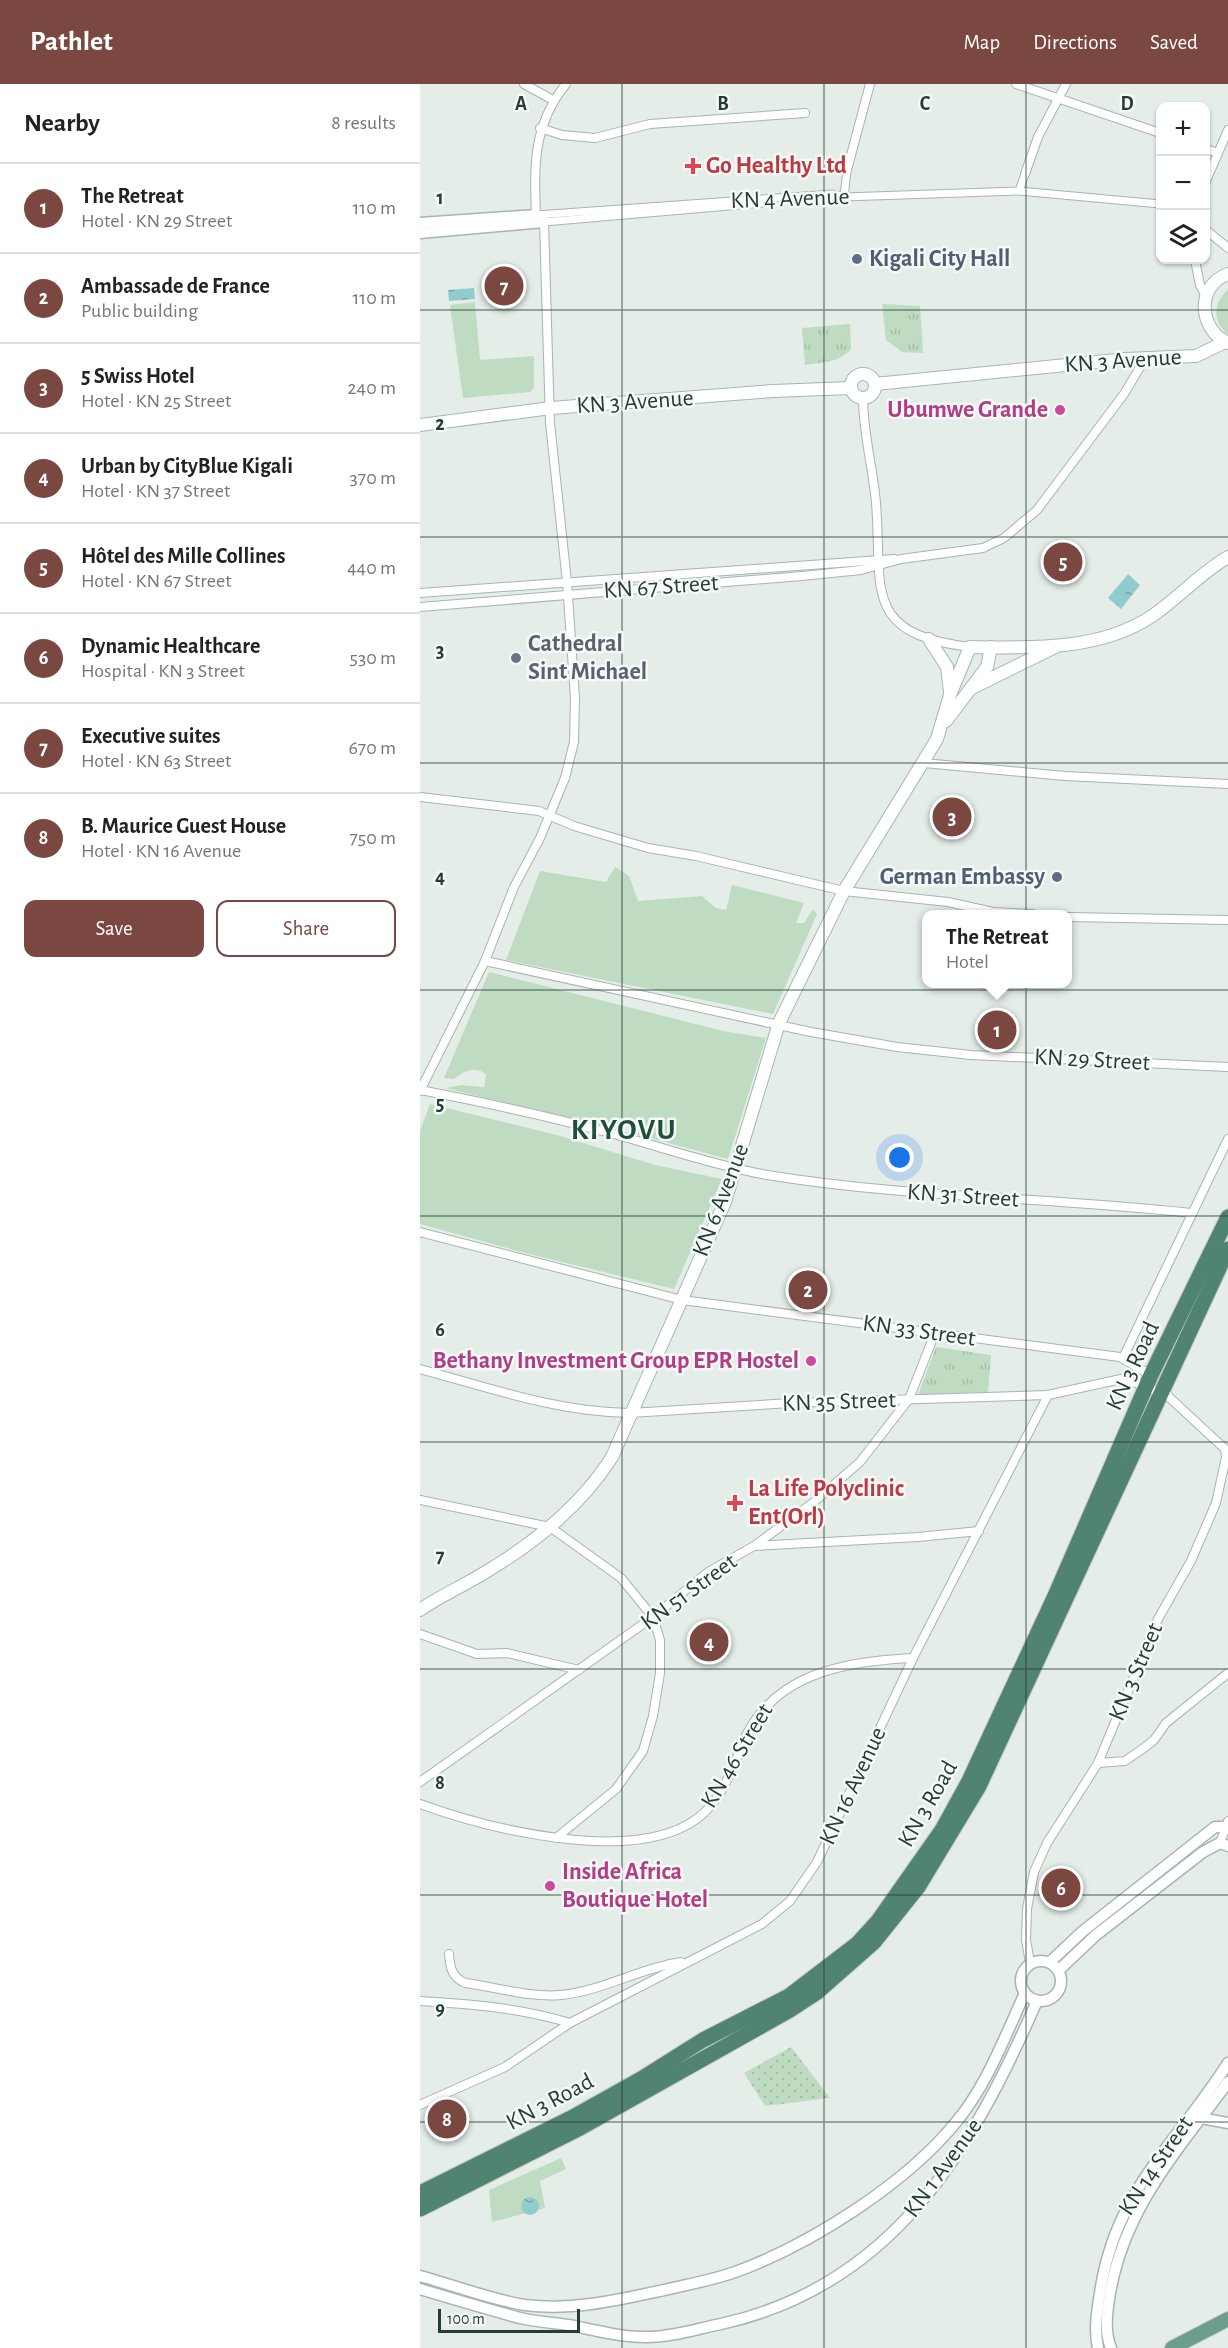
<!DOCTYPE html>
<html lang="en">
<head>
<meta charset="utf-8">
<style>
	:root { --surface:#fff; --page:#f6f6f6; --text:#222; --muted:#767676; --line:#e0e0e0; --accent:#7b4841 }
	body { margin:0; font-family:"Alegreya Sans",sans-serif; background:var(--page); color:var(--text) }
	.controls { position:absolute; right:18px; top:18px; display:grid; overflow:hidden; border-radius:12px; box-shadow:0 2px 4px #0004 }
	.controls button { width:54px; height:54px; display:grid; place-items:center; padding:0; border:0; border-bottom:2px solid var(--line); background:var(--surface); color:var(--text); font:30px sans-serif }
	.scale { position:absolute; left:18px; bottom:15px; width:142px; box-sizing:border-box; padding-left:6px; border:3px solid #253d34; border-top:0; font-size:16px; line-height:21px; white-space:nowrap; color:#253d34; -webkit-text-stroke:4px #f5f9f7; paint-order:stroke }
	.you { position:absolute; left:480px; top:1074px; width:21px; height:21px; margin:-15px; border:4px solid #fff; border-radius:50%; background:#1a73e8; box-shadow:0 0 0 9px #1a73e833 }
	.badge { display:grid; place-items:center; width:39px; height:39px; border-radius:50%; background:var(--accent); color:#fff; font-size:20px; font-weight:700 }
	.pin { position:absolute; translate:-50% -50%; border:3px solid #fff; box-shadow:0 2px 6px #0006 }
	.popup { position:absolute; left:502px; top:826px; width:150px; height:78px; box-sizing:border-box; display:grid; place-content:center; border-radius:12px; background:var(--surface); filter:drop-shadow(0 2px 4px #0005); font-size:20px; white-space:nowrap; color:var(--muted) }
	.popup b { font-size:22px; color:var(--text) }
	.popup::after { content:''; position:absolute; left:50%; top:100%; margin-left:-12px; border:12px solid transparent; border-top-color:var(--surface) }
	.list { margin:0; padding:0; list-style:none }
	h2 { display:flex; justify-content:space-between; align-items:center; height:78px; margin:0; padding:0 24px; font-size:26px }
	h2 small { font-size:20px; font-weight:400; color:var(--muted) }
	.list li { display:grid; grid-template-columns:39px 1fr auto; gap:18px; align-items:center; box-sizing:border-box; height:90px; padding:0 24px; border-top:2px solid var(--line) }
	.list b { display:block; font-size:22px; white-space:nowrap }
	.list p { margin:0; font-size:20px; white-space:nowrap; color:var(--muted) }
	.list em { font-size:20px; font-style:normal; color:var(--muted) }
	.actions { display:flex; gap:12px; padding:18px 24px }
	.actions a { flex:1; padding:14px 0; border:2px solid var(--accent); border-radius:12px; text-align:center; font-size:21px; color:var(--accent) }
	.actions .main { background:var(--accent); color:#fff }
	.icon { flex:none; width:33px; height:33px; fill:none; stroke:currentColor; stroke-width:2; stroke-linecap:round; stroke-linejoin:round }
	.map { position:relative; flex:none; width:808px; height:2264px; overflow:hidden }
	header { display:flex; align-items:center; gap:36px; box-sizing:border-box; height:84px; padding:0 30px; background:var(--accent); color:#fff }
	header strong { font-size:28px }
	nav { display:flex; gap:33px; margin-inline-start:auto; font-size:21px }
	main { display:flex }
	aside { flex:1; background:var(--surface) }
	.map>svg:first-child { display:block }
</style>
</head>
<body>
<header>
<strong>Pathlet</strong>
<nav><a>Map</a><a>Directions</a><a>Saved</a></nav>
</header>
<main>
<aside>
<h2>Nearby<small>8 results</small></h2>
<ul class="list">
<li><span class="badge">1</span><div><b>The Retreat</b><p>Hotel · KN 29 Street</p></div><em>110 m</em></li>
<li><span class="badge">2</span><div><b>Ambassade de France</b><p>Public building</p></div><em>110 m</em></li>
<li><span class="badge">3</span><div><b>5 Swiss Hotel</b><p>Hotel · KN 25 Street</p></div><em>240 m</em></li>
<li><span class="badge">4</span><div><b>Urban by CityBlue Kigali</b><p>Hotel · KN 37 Street</p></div><em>370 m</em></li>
<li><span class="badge">5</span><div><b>Hôtel des Mille Collines</b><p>Hotel · KN 67 Street</p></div><em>440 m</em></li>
<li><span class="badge">6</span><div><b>Dynamic Healthcare</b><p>Hospital · KN 3 Street</p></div><em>530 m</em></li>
<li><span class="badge">7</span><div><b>Executive suites</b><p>Hotel · KN 63 Street</p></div><em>670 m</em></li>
<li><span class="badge">8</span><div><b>B. Maurice Guest House</b><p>Hotel · KN 16 Avenue</p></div><em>750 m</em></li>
</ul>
<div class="actions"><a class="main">Save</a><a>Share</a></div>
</aside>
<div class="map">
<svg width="808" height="2264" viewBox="0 0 808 2264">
	<defs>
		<pattern id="park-tufts" width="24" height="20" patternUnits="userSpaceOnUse" patternTransform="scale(1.5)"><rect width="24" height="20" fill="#bfdcc3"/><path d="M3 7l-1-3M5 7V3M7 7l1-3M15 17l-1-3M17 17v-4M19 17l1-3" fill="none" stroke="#a4bea8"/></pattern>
		<pattern id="garden-dots" width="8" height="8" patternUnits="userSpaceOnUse" patternTransform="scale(1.5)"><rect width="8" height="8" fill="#bfdcc3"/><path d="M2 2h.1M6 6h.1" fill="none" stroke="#a4bea8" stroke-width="1.8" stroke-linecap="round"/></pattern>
		<pattern id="water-ripples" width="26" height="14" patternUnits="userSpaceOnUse" patternTransform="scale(1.5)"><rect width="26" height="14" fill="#91cccd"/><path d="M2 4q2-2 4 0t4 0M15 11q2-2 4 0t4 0" fill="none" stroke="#76a7a7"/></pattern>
	</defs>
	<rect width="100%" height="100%" fill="#e4ede8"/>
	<g fill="#bfdcc3">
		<path d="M808 205V251C792 237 793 219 808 205Z"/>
		<path d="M55 218 60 276 114 272V304L110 308 43 314 30 221Z"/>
		<path d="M195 783 209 792 218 817 282 812 296 824 306 826 312 801 384 819 376 839H384L393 825 397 830 353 930 86 876 120 787 186 798Z"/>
		<path d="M69 888 303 947 346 954 308 1075 215 1050 216 1036 200 1034 193 1045 25 1004 41 1001 64 1003 66 990C54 982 45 986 34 995L24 994Z"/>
		<path d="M10 1020 137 1051 235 1081 302 1095 254 1205 105 1169 0 1140V1047Z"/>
		<path d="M141 2074 146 2085 120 2097 125 2124 72 2138 69 2106Z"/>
	</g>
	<g fill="url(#park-tufts)">
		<path d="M462 220 500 222 503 269 482 268 466 256Z"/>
		<path d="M430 240 431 265C419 279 403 278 385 281L382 244Z"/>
		<path d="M516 1263 571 1271 568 1308 498 1311Z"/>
	</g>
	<path fill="url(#garden-dots)" d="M371 1963 410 2014 345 2022 324 1989Z"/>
	<g fill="url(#water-ripples)">
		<path d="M54 204 55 215 29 217 28 206Z"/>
		<path d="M708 490 720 501 701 525 688 514Z"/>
		<circle cx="110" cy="2122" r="9"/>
	</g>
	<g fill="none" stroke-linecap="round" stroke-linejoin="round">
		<g stroke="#a7b5ae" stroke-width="9">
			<g id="pedestrian">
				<path d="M599 107 605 90"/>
				<path d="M424 113 427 86"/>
				<path d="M116 131 412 110 424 113 599 107 740 120"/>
				<path d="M124 138 344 119"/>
			</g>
		</g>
		<g stroke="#a7b5ae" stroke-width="10">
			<g id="minor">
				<path d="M104 0 133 16"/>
				<path d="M596 0 740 49"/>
				<path d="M120 44 142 51 175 54 230 40 385 29"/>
				<path d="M786 65 798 69"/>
				<path d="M427 86 450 0"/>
				<path d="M605 90 618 53 646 0"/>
				<path d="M786 97 808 46"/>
				<path d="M786 146 808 164"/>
				<path d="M775 176 780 201 786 212"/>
				<path d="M443 314C443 349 453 384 456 419 463 504 441 550 550 563"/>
				<path d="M0 509 474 475"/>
				<path d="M0 523 382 492 441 486 481 475 563 464 584 454 617 426 704 310 725 275"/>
				<path d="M504 679 645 692 808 700"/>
				<path d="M0 713 119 727 154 742 228 764 276 772 424 807 528 818 573 828 613 830"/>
				<path d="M648 833 808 836"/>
				<path d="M65 877 391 948 477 963 551 971 808 983"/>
				<path d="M0 1006C62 1018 124 1031 186 1048 239 1062 292 1081 347 1091 488 1114 630 1113 771 1129"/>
				<path d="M0 1007 65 877 94 803 120 754 145 694 154 658 155 614 147 498 130 339 124 138 116 131C114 81 113 41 146 0"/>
				<path d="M0 1148 262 1216 700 1273 732 1292"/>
				<path d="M703 1274 808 1055"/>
				<path d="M0 1285C70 1304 137 1328 210 1329L371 1319 628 1311 701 1295 726 1302 744 1312"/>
				<path d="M0 1416 130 1443 201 1494 233 1533 240 1556V1589L233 1632 223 1667 196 1705 136 1754"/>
				<path d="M335 1462 498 1453 559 1447"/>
				<path d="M0 1550 57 1570 87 1569 159 1586"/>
				<path d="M678 1679 705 1677 721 1666 734 1656 746 1639 808 1589"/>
				<path d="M0 1698 233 1533 288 1488 334 1462 394 1418 440 1378 489 1315 515 1249"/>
				<path d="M0 1720C69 1745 214 1782 278 1734 302 1716 311 1687 322 1661 350 1590 424 1577 493 1574"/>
				<path d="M800 1759 808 1737"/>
				<path d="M29 1870C30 1884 32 1893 45 1899 76 1903 110 1914 141 1911 182 1907 220 1884 261 1878"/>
				<path d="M610 1879 606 1856 607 1825 614 1788 627 1759 678 1679 738 1535 771 1477 796 1419 806 1373 805 1365 750 1314 743 1304"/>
				<path d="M0 1917C51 1920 101 1924 150 1939"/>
				<path d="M0 2021 85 1983 150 1939 342 1840 370 1817 397 1778 493 1574 628 1311"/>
			</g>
		</g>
		<g stroke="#a7b5ae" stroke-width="13">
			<g id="tertiary">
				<path d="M0 139 116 131"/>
				<path d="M0 149 124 138"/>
				<circle cx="621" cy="1897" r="20"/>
				<path d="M630 1878 663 1847 795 1743H808"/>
				<path d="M639 1886 676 1851 783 1768 800 1759 808 1762"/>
				<path d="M776 2033 808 2039"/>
				<path d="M0 2192C33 2201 72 2216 105 2221 152 2227 198 2216 244 2206 269 2200 294 2196 318 2187 393 2159 487 2099 537 2037 567 2001 585 1952 605 1909"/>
				<path d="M0 2205C33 2215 67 2225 100 2234 118 2238 136 2239 154 2242 178 2247 201 2253 226 2253 252 2253 276 2245 301 2240 473 2202 552 2066 617 1917"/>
				<path d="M678 2264C674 2246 677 2227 680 2209 695 2106 756 2061 808 1979"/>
				<path d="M691 2264C684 2247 687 2227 690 2209 705 2123 758 2066 808 1998"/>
			</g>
		</g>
		<g stroke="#a3b8ae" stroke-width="14">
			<g id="secondary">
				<path d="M808 190C775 202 779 246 808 259"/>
				<circle cx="443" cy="302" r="12"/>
				<path d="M455 300 706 275 776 272 805 258"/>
				<path d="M0 341 131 324 353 307 431 304"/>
				<path d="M509 555 527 583 530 608"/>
				<path d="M552 604 635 563"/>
				<path d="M526 637 567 583 571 563"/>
				<path d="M0 1526C20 1512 43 1502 64 1489 113 1460 161 1422 192 1373L305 1118 359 939 424 807 517 655 530 611 550 563C610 564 680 567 732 532 759 514 780 489 808 473"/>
			</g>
		</g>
		<g stroke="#c2c9c6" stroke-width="16">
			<path id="primary" d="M752 2264 808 2235"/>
		</g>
		<g stroke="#c2c9c6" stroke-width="17">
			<g id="trunk">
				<path d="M0 2109 153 2033 221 1995 283 1956 369 1912 437 1860 458 1837 522 1746 549 1697 635 1512 731 1291 808 1133"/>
				<path d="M0 2125 160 2044 370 1926 396 1909 454 1858 498 1803 559 1702 808 1165"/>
			</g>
		</g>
		<use href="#pedestrian" stroke="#fff" stroke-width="7"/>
		<use href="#minor" stroke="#fff" stroke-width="8"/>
		<use href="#tertiary" stroke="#fff" stroke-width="10"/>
		<use href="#secondary" stroke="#fff" stroke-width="12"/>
		<use href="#primary" stroke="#6c9f8b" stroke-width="14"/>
		<use href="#trunk" stroke="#508470" stroke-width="15"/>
	</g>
	<path fill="none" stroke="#253d34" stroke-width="1.5" stroke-opacity="0.55" d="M202 0V2264M404 0V2264M606 0V2264M0 226H808M0 453H808M0 679H808M0 906H808M0 1132H808M0 1358H808M0 1585H808M0 1811H808M0 2038H808"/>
	<g fill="#e0444e" stroke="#f5f9f7" stroke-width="2">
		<path d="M270 73h6v6h6v6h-6v6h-6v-6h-6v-6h6z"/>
		<path d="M312 1410h6v6h6v6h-6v6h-6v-6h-6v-6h6z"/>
	</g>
	<g fill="#5c6f8a" stroke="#f5f9f7" stroke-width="2">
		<circle cx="437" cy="175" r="6"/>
		<circle cx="637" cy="793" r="6"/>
	</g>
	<g fill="#d1479c" stroke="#f5f9f7" stroke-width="2">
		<circle cx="640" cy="326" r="6"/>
		<circle cx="391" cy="1277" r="6"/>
		<circle cx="130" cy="1802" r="6"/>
	</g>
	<circle fill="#6b7280" stroke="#f5f9f7" stroke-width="2" cx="96" cy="574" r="6"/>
	<g text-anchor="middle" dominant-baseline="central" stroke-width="5" stroke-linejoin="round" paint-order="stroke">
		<g font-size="24" font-weight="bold" fill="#be3a42" stroke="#f5f9f7" text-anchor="start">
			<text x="286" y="82">Go Healthy Ltd</text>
			<text x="328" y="1405">La Life Polyclinic<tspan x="328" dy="28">Ent(Orl)</tspan></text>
		</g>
		<g font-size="24" fill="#253d34" stroke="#f5f9f7">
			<text transform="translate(370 115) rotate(-2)">KN 4 Avenue</text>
			<text transform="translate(703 277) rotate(-4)">KN 3 Avenue</text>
			<text transform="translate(215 318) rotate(-4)">KN 3 Avenue</text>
			<text transform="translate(241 503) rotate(-4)">KN 67 Street</text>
			<text transform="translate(672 976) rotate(3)">KN 29 Street</text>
			<text transform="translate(543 1112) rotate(4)">KN 31 Street</text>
			<text transform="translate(301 1116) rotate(-69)">KN 6 Avenue</text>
			<text transform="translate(499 1247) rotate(8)">KN 33 Street</text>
			<text transform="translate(713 1282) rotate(-65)">KN 3 Road</text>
			<text transform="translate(419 1318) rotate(-2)">KN 35 Street</text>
			<text transform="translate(269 1508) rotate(-36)">KN 51 Street</text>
			<text transform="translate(716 1588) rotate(-67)">KN 3 Street</text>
			<text transform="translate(317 1672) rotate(-59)">KN 46 Street</text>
			<text transform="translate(433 1702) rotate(-65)">KN 16 Avenue</text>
			<text transform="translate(508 1720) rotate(-60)">KN 3 Road</text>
			<text transform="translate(130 2018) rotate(-28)">KN 3 Road</text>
			<text transform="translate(736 2082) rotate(-56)">KN 14 Street</text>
			<text transform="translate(523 2084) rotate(-54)">KN 1 Avenue</text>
		</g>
		<g font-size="24" font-weight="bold" fill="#4e5e75" stroke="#f5f9f7" text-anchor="start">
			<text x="449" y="175">Kigali City Hall</text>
			<text x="625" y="793" text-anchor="end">German Embassy</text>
		</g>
		<g font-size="24" font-weight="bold" fill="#b23c85" stroke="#f5f9f7" text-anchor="end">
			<text x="628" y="326">Ubumwe Grande</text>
			<text x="379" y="1277">Bethany Investment Group EPR Hostel</text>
			<text x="142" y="1788" text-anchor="start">Inside Africa<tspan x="142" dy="28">Boutique Hotel</tspan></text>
		</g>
		<g font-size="24" font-weight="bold" fill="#5b616d" stroke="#f5f9f7" text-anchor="start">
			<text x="108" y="560">Cathedral<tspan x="108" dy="28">Sint Michael</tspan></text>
		</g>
		<g font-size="30" font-weight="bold" letter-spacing="1.5" fill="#224e3e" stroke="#f5f9f7">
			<text x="204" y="1046">KIYOVU</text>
		</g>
	</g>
	<g font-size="20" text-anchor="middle" font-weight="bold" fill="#253d34" stroke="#f5f9f7" stroke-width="5" stroke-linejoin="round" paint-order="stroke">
		<text x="101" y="26">A</text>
		<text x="303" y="26">B</text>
		<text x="505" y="26">C</text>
		<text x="707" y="26">D</text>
		<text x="20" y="120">1</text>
		<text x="20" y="346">2</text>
		<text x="20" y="573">3</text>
		<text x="20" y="799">4</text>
		<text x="20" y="1026">5</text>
		<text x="20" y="1252">6</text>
		<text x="20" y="1478">7</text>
		<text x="20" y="1705">8</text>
		<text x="20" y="1931">9</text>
	</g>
</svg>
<div class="controls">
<button>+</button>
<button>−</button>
<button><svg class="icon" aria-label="layers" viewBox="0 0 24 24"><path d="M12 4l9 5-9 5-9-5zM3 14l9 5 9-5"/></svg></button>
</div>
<div class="scale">100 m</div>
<div class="you"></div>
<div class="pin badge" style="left:577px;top:946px">1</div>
<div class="popup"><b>The Retreat</b>Hotel</div>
<div class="pin badge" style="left:388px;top:1206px">2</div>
<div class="pin badge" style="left:532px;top:733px">3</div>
<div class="pin badge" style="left:289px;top:1558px">4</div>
<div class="pin badge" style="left:643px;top:478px">5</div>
<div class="pin badge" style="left:641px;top:1804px">6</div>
<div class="pin badge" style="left:84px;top:202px">7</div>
<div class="pin badge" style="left:27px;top:2035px">8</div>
</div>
</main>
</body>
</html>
